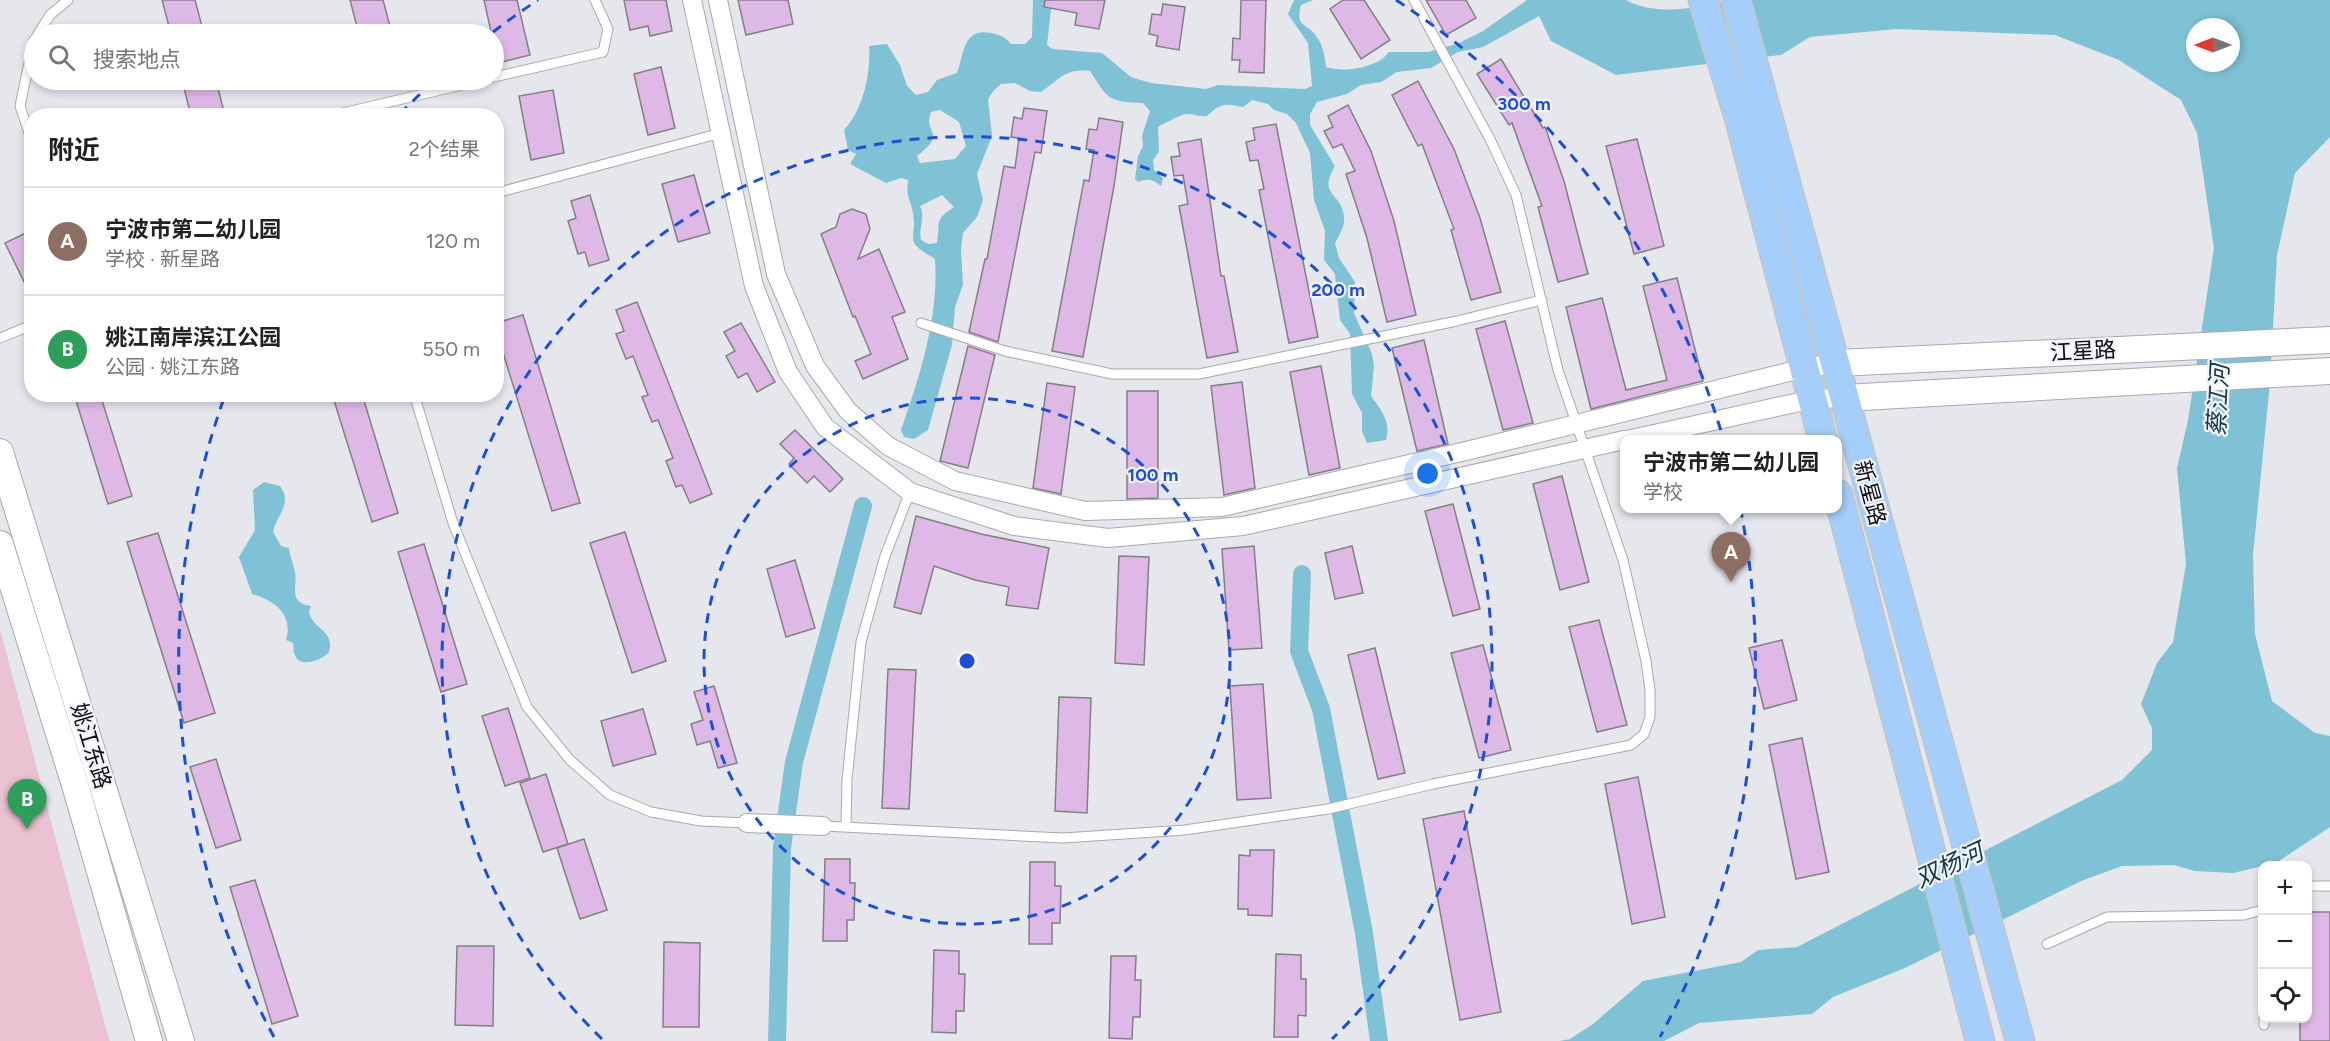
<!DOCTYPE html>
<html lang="zh">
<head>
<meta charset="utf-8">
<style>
	:root { --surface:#fff; --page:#f6f6f6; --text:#222; --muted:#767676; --line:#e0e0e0; --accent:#816e0a }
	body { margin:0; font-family:Figtree,"Noto Sans SC",sans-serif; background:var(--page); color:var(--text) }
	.controls { position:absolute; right:18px; bottom:18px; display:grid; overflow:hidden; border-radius:12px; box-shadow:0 3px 9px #0003 }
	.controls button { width:54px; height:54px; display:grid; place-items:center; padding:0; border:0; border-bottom:2px solid var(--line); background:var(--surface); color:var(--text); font:30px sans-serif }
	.compass { position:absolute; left:2186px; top:18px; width:54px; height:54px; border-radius:50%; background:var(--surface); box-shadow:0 3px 9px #0003; rotate:270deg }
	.you { position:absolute; left:1428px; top:474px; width:21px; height:21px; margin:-15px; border:4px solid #fff; border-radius:50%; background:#1a73e8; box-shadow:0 0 0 9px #1a73e833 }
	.badge { display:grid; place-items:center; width:39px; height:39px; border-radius:50%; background:var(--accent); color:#fff; font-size:20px; font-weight:700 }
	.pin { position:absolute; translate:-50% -50px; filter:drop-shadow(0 2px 3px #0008) }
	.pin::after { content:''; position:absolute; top:32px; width:21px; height:18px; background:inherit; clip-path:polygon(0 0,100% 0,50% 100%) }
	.popup { position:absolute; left:1620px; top:435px; width:222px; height:78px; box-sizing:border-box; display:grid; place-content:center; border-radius:12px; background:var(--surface); filter:drop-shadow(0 2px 4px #0005); font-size:20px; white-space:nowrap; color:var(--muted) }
	.popup b { font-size:22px; color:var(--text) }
	.popup::after { content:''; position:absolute; left:50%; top:100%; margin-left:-12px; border:12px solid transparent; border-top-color:var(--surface) }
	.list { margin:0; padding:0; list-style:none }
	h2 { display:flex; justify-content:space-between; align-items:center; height:78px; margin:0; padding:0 24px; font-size:26px }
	h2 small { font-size:20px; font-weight:400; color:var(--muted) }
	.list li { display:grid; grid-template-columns:39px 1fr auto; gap:18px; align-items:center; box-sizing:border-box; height:108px; padding:0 24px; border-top:2px solid var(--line) }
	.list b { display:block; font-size:22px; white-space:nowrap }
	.list p { margin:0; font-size:20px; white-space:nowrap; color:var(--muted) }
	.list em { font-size:20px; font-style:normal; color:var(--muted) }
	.icon { flex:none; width:33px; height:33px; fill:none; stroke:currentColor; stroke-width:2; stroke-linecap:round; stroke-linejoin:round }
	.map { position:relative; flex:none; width:2330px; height:1041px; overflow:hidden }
	.search { position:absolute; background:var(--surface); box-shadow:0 3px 9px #0003; left:24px; top:24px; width:480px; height:66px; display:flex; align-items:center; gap:15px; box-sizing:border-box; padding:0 21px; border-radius:33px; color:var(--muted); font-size:22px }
	.panel { position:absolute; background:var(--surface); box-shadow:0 3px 9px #0003; left:24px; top:108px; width:480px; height:294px; border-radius:24px }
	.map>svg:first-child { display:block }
</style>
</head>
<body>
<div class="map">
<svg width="2330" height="1041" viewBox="0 0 2330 1041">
	<rect width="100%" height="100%" fill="#e6e6ed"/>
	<path fill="#ebc2d1" d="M0 629 106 1029 110 1041H0Z"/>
	<g fill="#7fc2d5" fill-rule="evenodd">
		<path d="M1033 0H1052L1047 45 1052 49 1102 53 1131 77 1151 83 1206 89 1218 85 1305 89 1312 86 1308 43 1288 14 1294 0H1313L1301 5C1295 28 1306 22 1316 36 1323 44 1325 57 1326 67 1344 73 1378 68 1389 52H1428L1457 44 1483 31 1527 0H1626C1659 18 1701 6 1736 0H2330V137L2295 173 2277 255 2270 382 2253 555 2255 634 2272 701 2315 733 2330 736V827L2276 863 2233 873 2195 871 2174 865 2122 866 2081 881 1905 968 1833 997 1812 1014 1699 1023 1664 1041H1560L1570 1039 1593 1024 1643 981 1741 962 1758 950 1797 947 2122 780 2152 750V728L2141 704 2157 663 2173 642 2186 564 2177 468 2188 420 2214 248 2197 133 2181 100 2119 60 2055 35 1897 29 1810 37 1781 55 1616 75 1551 41 1539 16 1483 47 1458 52 1431 68 1397 72 1381 82 1361 85 1347 94 1317 102 1310 114V125L1335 166C1317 196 1342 192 1344 217 1345 227 1339 235 1335 243L1339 258 1355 282 1354 313 1372 354 1374 366 1371 396C1382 411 1391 422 1386 440L1367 443 1362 431V413L1352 394 1350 334 1340 320 1335 274 1324 260 1325 231 1314 200 1310 153 1296 123 1287 114 1274 110 1268 104 1252 100 1243 107C1226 103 1220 103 1207 116 1199 117 1194 114 1186 114 1182 114 1163 124 1158 127L1159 152 1153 160 1154 170 1163 178 1161 186C1152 179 1149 178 1138 182L1135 179 1138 156 1143 146 1142 136 1150 111 1143 103C1108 102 1108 99 1090 71 1065 68 1060 79 1041 92L1030 91 1015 83 1001 84 994 90 988 99 992 136 977 174 983 200 977 217 963 233 961 249 963 285 955 307 952 345 928 430 914 439 904 437 901 430C920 376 939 317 935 259 901 239 918 242 913 213 910 197 906 199 908 180L901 178 886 183 850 164 856 154 848 150 844 130C863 110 871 74 869 46L887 44 900 65 907 86 916 95 928 92 937 80 957 73C964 54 963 27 991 33 1000 35 1004 36 1011 44H1025L1032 37ZM2195 27H2231V63H2195ZM940 110 959 122 966 146 955 159 920 163 917 156C949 131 922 134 931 112ZM942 195 954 207C933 221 941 221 937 243L928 244 921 240C918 227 926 219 920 206Z"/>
		<path d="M264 482 280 486C293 504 277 514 273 532L281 546 289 548C290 557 293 563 295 572 298 586 287 603 311 606L309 612C313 630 335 630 329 652 322 660 299 670 294 653 293 650 294 646 293 643L286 640C294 614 273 600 252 594L239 557 255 530 253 490Z"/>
	</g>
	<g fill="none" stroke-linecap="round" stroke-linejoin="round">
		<g stroke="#7fc2d5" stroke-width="18">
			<path d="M1302 574 1299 651 1321 709 1364 933 1379 1041"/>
			<path d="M777 1041 782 848 794 762 863 506"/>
		</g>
	</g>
	<g fill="#deb9e6" stroke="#837f84" stroke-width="1.5">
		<path d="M162 0H195L204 34H171Z"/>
		<path d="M350 0H383L392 34H359Z"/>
		<path d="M484 0H517L530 55 498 63Z"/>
		<path d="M624 0H666L672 31 650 36 648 26 630 30Z"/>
		<path d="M738 0H788L793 24 746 35Z"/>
		<path d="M1045 0H1105L1099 29 1075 25 1077 13 1044 7Z"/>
		<path d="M1241 0H1266L1264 73 1239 72 1240 60H1232L1233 38 1240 39Z"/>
		<path d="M1343 0H1364L1390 40 1361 59 1330 9Z"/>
		<path d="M1426 0H1466L1476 18 1446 35Z"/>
		<path d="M1163 4 1185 7 1179 50 1156 46 1158 36 1149 34 1152 14 1161 15Z"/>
		<path d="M1501 59 1543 128 1545 127 1564 181 1588 274 1558 282 1538 207 1542 206 1512 123 1509 125 1477 74Z"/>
		<path d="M661 67 675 128 648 135 634 74Z"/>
		<path d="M182 80H216L225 116H191Z"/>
		<path d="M1418 81 1454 149 1480 218 1501 292 1471 300 1451 230 1454 229 1422 144 1418 146 1392 95Z"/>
		<path d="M553 90 564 153 531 160 519 96Z"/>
		<path d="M1348 105 1371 151 1394 221 1416 315 1387 322 1367 238 1346 174 1355 171 1342 144 1333 148 1324 131 1333 127 1328 116Z"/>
		<path d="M1024 108 1047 111 1041 153 1035 152 998 342 969 332 985 259H987L1004 166 1015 168 1019 138 1011 137 1014 117 1022 119Z"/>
		<path d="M1099 118 1123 122 1114 186 1083 357 1052 351 1084 180 1089 181 1094 150 1086 149 1089 129 1097 130Z"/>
		<path d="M1276 124 1318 337 1289 343 1259 190 1264 189 1258 160 1250 161 1246 142 1255 140 1253 128Z"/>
		<path d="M1201 139 1221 276H1224L1238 352 1207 358 1179 206 1188 204 1183 175 1174 176 1171 157 1180 156 1178 143Z"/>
		<path d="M1637 139 1664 246 1634 254 1606 146Z"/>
		<path d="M694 175 710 233 678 242 662 184Z"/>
		<path d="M590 195 609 260 589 266 585 252 578 254 568 221 576 218 571 201Z"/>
		<path d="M852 209 866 214 870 229 858 259 879 249 905 312 892 317 908 359 863 379 855 361 871 354 855 316 853 317 821 234 836 227 840 214Z"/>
		<path d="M32 230V298L5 243Z"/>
		<path d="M1677 278 1703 381 1591 409 1566 307 1602 298 1626 390 1667 380 1643 286Z"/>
		<path d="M637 302 712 494 690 503 682 485 676 487 666 461 673 458 658 420 652 422 642 397 648 395 633 356 626 359 616 334 624 331 616 310Z"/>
		<path d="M523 315 580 503 552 511 496 330V323Z"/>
		<path d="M1505 321 1533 423 1503 430 1476 329Z"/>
		<path d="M741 323 775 382 757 392 747 373 738 378 726 356 735 351 724 332Z"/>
		<path d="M1424 340 1448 444 1417 451 1392 348Z"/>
		<path d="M968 346 995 355 968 468 940 461Z"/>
		<path d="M1321 366 1340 468 1309 475 1290 372Z"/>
		<path d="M1242 382 1255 488 1224 495 1211 386Z"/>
		<path d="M1047 383 1075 387 1061 494 1033 488Z"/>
		<path d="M1127 391H1158V498L1127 499Z"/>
		<path d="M74 394H100L132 496 108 504Z"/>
		<path d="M332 394H362L398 513 372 522Z"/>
		<path d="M795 430 843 479 830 492 814 476 807 483 789 464 794 458 780 444Z"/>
		<path d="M1562 476 1589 582 1560 590 1533 484Z"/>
		<path d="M1453 504 1480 609 1453 616 1425 511Z"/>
		<path d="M916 516 981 534 1049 548 1038 609 1006 605 1009 587 975 580 934 566 921 614 894 607Z"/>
		<path d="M625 532 666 661 632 673 590 543Z"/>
		<path d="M158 533 215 713 184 723 127 542Z"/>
		<path d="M424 544 467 684 441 692 398 552Z"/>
		<path d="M1254 546 1262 648 1229 650 1222 549Z"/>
		<path d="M1352 546 1363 593 1335 599 1325 553Z"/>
		<path d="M1119 556 1149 557 1144 665 1115 663Z"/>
		<path d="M795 560 815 628 786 637 767 569Z"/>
		<path d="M1599 620 1627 725 1597 732 1569 627Z"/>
		<path d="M1782 640 1797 700 1764 709 1749 648Z"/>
		<path d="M1483 645 1511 750 1479 758 1451 653Z"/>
		<path d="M1375 648 1405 773 1378 779 1348 655Z"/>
		<path d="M888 669 916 670 909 809 882 808Z"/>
		<path d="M1263 684 1271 798 1237 800 1230 686Z"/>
		<path d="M714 686 737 763 718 768 710 741 697 745 691 724 703 720 694 692Z"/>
		<path d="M1059 697 1091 698 1087 813 1055 811Z"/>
		<path d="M508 708 530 778 505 786 482 716Z"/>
		<path d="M643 709 656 754 613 766 601 721Z"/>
		<path d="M1802 738 1829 872 1796 879 1769 745Z"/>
		<path d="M216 759 241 840 216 848 190 767Z"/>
		<path d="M546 774 568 844 543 852 520 783Z"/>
		<path d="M1638 777 1665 917 1632 924 1605 784Z"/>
		<path d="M1464 811 1501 1012 1460 1020 1423 819Z"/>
		<path d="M584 839 607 910 580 919 557 848Z"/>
		<path d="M1250 850H1274L1272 916 1248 915V909H1238L1239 855 1250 856Z"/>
		<path d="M825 859H850V883H855L854 920H847V941H823Z"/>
		<path d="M1030 862H1055V886H1061L1060 923H1052V944H1029Z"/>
		<path d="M255 880 298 1016 272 1024 230 887Z"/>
		<path d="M2307 912H2330V1041H2300V1018H2307Z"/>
		<path d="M664 942 700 943 699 1027H663Z"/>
		<path d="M457 946H494L493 1026 455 1025Z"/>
		<path d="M934 950 959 951V974H965L964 1011H956V1033L932 1032Z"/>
		<path d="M1276 954 1301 955V979H1306V1016L1298 1015V1037H1274Z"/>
		<path d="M1111 956H1136L1135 980H1141L1140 1017H1133L1132 1039 1109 1038Z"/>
	</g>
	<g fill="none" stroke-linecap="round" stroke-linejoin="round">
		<g stroke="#a8a8af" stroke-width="11">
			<g id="lane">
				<path d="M38 34 50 15 68 0"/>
				<path d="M494 77 603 52 608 29 595 0"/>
				<path d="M330 116 483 80"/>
				<path d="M32 142 20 106 34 40"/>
				<path d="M496 193 721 133"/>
				<path d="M921 323 1005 351 1112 374H1199L1457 321 1542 300"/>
				<path d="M0 338 32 325"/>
				<path d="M414 394 453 523 527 707 570 760 610 795 651 812 701 821 747 823"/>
				<path d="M823 826 1063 838 1185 830 1328 809 1433 784 1631 745 1644 734 1650 717V690L1646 661 1623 560 1558 370 1516 195 1490 139 1414 0"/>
				<path d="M846 826 847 780 861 642 885 556 910 492"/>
				<path d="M2308 886H2330"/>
				<path d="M2047 944 2107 917 2244 915 2262 910"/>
				<path d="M2264 1018V1025"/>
			</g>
		</g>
		<g stroke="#a8a8af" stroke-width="20">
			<g id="street">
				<path d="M692 0 754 286 788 372 825 427 910 492 1014 526 1108 538 1243 526 1624 440"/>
				<path d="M718 0 776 274 815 366 848 411 888 446 955 481 1085 511 1222 507 1466 451 1805 368 1837 363"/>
				<path d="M1627 440 1813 399 1844 398"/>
				<path d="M747 823 823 826"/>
			</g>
		</g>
		<g stroke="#a8a8af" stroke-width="28">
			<g id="secondary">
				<path d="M1837 363 2330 340"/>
				<path d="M1844 398 2330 371"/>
				<path d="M0 452 181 1041"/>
				<path d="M0 544 75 785 149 1041"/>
			</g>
		</g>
		<g stroke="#c5c5c5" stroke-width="31">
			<g id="primary">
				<path d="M1703 0 1740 121 1823 440"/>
				<path d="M1736 0 2020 1041"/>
				<path d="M1838 494 1980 1041"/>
			</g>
		</g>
		<use href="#lane" stroke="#fff" stroke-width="9"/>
		<use href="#street" stroke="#fff" stroke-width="18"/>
		<use href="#secondary" stroke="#fff" stroke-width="26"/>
		<use href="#primary" stroke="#a6cefa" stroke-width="28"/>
	</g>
	<g fill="none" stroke="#1d4ed8" stroke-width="3" stroke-dasharray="10 8">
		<circle cx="967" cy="661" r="263"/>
		<path d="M602 1039A525 525 0 1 1 1332 1039"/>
		<path d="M274 1037A788 788 0 0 1 224 398M400 114A788 788 0 0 1 435 80M493 32A788 788 0 0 1 538 0M1396 0A788 788 0 0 1 1660 1037"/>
	</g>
	<g text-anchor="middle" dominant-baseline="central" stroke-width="4.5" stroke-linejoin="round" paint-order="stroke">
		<g font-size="22" fill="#0d0d0f" stroke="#f3f3fb">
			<text transform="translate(2083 351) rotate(-3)">江星路</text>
			<text transform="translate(1870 493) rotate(75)">新星路</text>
			<text transform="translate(91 746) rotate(73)">姚江东路</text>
		</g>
		<g font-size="24" font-style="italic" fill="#16373f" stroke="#f3f3fb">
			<text transform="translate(2218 400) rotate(-87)">蔡江河</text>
			<text transform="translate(1949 865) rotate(-25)">双杨河</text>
		</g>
	</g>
	<circle cx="967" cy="661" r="9" fill="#1d4ed8" stroke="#f3f3fb" stroke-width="3"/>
	<g font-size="18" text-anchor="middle" font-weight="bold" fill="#1d4ed8" stroke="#f3f3fb" stroke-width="4.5" stroke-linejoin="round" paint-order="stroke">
		<text x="1524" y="110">300 m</text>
		<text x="1338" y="296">200 m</text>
		<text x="1153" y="481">100 m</text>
	</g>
</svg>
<div class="controls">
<button>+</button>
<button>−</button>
<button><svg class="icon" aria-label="locate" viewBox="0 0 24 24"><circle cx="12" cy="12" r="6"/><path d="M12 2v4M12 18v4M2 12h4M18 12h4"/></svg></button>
</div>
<svg class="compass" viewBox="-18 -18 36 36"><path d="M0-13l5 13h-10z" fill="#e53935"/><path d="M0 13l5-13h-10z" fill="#767676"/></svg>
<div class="you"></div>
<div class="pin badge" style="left:1731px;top:582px;background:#8d6e63">A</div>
<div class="popup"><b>宁波市第二幼儿园</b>学校</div>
<div class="pin badge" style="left:27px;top:829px;background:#2e9e5b">B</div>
<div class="search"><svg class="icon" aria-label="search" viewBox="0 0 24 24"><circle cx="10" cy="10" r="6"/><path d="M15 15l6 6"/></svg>搜索地点</div>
<section class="panel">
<h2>附近<small>2个结果</small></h2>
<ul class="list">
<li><span class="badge" style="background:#8d6e63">A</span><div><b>宁波市第二幼儿园</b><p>学校 · 新星路</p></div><em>120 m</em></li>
<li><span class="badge" style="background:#2e9e5b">B</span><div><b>姚江南岸滨江公园</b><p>公园 · 姚江东路</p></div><em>550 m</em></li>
</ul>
</section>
</div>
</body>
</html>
